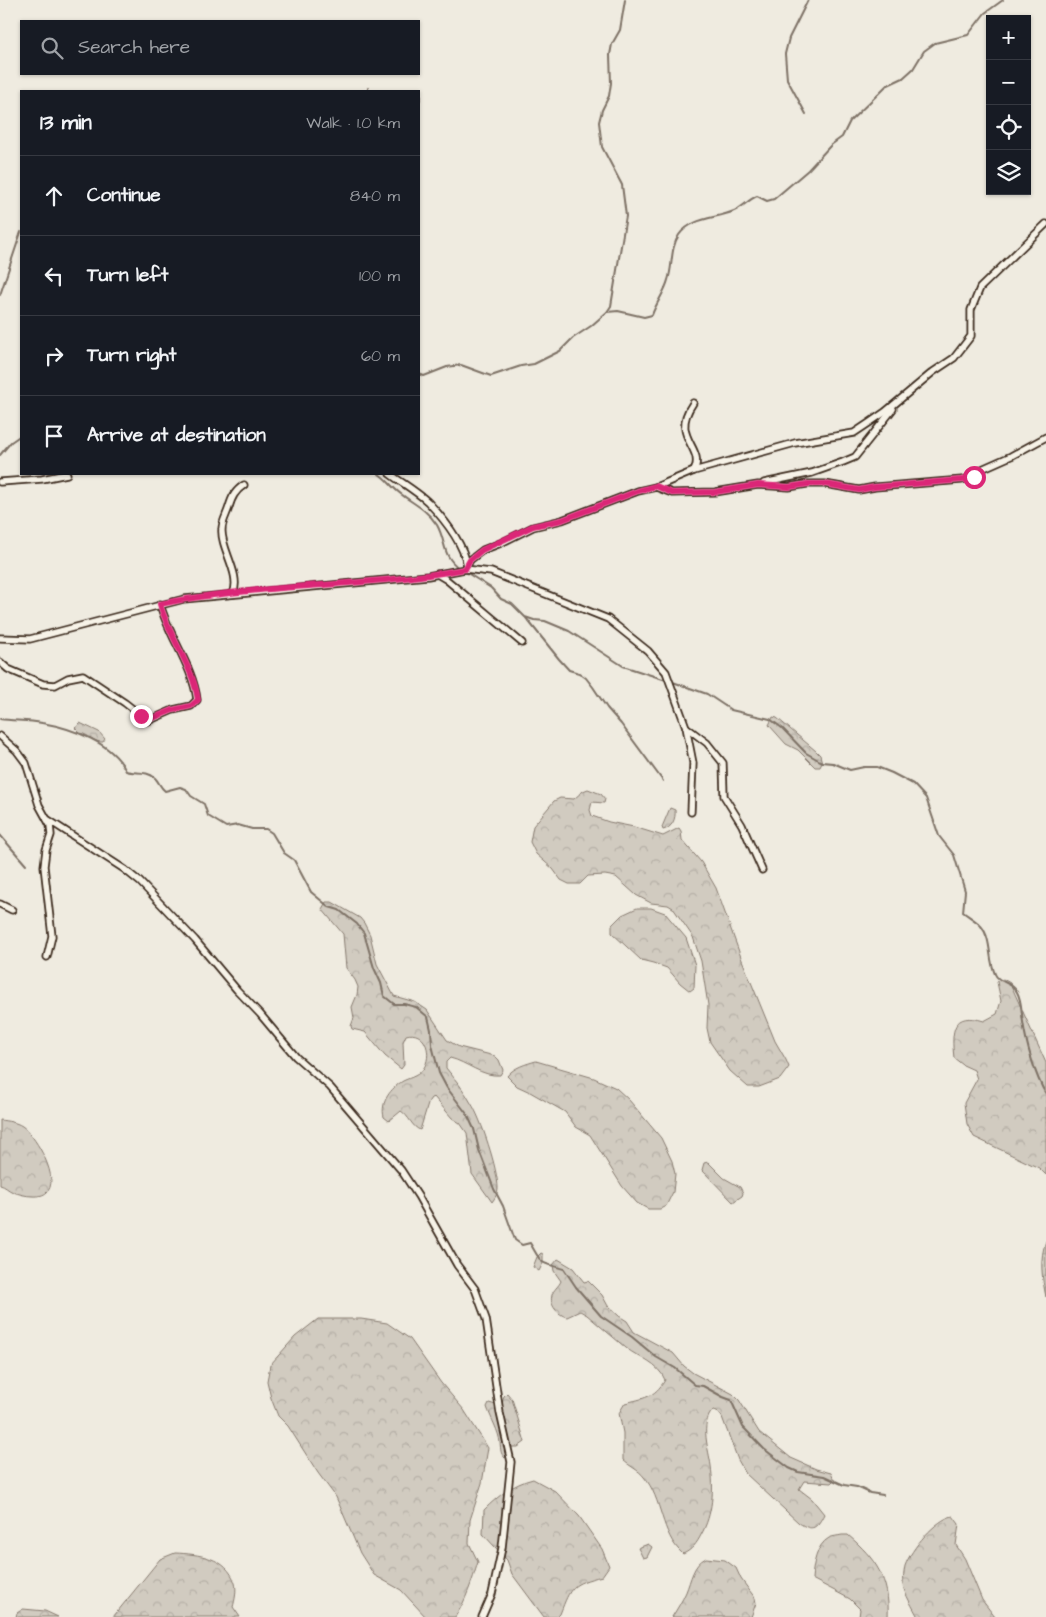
<!DOCTYPE html>
<html lang="en">
<head>
<meta charset="utf-8">
<style>
	:root { --surface:#171b24; --page:#20242c; --text:#f1f3f6; --muted:#9ea1a6; --line:#363941 }
	body { margin:0; font-family:"Architects Daughter",sans-serif; background:var(--page); color:var(--text) }
	.controls { position:absolute; right:15px; top:15px; display:grid; overflow:hidden; border-radius:0px; box-shadow:0 1px 4px #0004 }
	.controls button { width:45px; height:45px; display:grid; place-items:center; padding:0; border:0; border-bottom:1px solid var(--line); background:var(--surface); color:var(--text); font:25px sans-serif }
	.stop { position:absolute; width:15px; height:15px; margin:-11px; border:4px solid #db2777; border-radius:50%; background:#fff }
	.stop.end { background:#db2777; border-color:#fff; box-shadow:0 1px 5px #0008 }
	.list { margin:0; padding:0; list-style:none }
	h2 { display:flex; justify-content:space-between; align-items:center; height:65px; margin:0; padding:0 20px; font-size:21px }
	h2 small { font-size:16px; font-weight:400; color:var(--muted) }
	.list li { display:grid; grid-template-columns:32px 1fr auto; gap:15px; align-items:center; box-sizing:border-box; height:80px; padding:0 20px; border-top:1px solid var(--line) }
	.list b { display:block; font-size:19px; white-space:nowrap }
	.list em { font-size:16px; font-style:normal; color:var(--muted) }
	.icon { flex:none; width:28px; height:28px; fill:none; stroke:currentColor; stroke-width:2; stroke-linecap:round; stroke-linejoin:round }
	.map { position:relative; flex:none; width:1046px; height:1617px; overflow:hidden }
	.search { position:absolute; background:var(--surface); box-shadow:0 1px 4px #0004; left:20px; top:20px; width:400px; height:55px; display:flex; align-items:center; gap:12px; box-sizing:border-box; padding:0 18px; border-radius:0px; color:var(--muted); font-size:19px }
	.panel { position:absolute; background:var(--surface); box-shadow:0 1px 4px #0004; left:20px; top:90px; width:400px; height:385px; border-radius:0px }
	.map>svg:first-child { display:block }
</style>
</head>
<body>
<div class="map">
<svg width="1046" height="1617" viewBox="0 0 1046 1617">
	<defs>
		<pattern id="forest-crowns" width="20" height="18" patternUnits="userSpaceOnUse" patternTransform="scale(1.25)"><rect width="20" height="18" fill="#d1cbc0"/><path d="M2 6a3 3 0 1 1 6 0M12 15a3 3 0 1 1 6 0" fill="none" stroke="#b4aea5"/></pattern>
	</defs>
	<rect width="100%" height="100%" fill="#efebe0"/>
	<filter id="ink" filterUnits="userSpaceOnUse"><feTurbulence type="fractalNoise" baseFrequency=".02" numOctaves="2"/><feDisplacementMap in="SourceGraphic" scale="10" xChannelSelector="R" yChannelSelector="G"/><feConvolveMatrix kernelMatrix="1 2 1 2 8 2 1 2 1" color-interpolation-filters="sRGB"/></filter>
	<g filter="url(#ink)">
		<g fill="url(#forest-crowns)" stroke="#867a6f">
			<path d="M773 717 777 718 816 751 820 755 822 763 820 767H815L798 750 786 744 769 725Z"/>
			<path d="M80 723 99 732 105 739 103 742C95 743 88 734 80 733L75 728Z"/>
			<path d="M588 789 601 794 605 799 604 803 592 802 590 810 592 816 609 822 634 827 663 836 679 828 681 831 682 840 701 862 716 888 742 960 775 1041 786 1060 789 1067 780 1079 759 1087H748L730 1071 710 1042 707 1028 708 1005 701 961 693 937 673 908 668 905 651 903 636 895 616 877 605 875 588 876 580 884H569L561 880 553 869 536 854 530 842 533 826 554 801 560 798 574 799 583 791Z"/>
			<path d="M670 808 675 810C676 819 672 828 663 830L662 827Z"/>
			<path d="M326 902H332L360 918 364 923 370 935 377 964 394 996 415 1002 427 1010 447 1040 459 1047 495 1056 499 1060 503 1070 500 1075C482 1077 467 1062 450 1058L446 1062V1068C455 1079 464 1090 471 1103 481 1118 498 1170 498 1188 498 1193 495 1198 492 1202L472 1174 467 1133 460 1123 452 1118 434 1097 431 1098 429 1101 420 1130C412 1127 409 1116 401 1111L389 1121 384 1117C380 1102 391 1088 403 1081 411 1077 420 1076 425 1066 432 1052 425 1030 406 1035L403 1042 404 1065 401 1069 385 1056 365 1032 352 1029 351 1026 354 1018 352 1007 357 995 358 987 355 980 346 968 343 934 322 909Z"/>
			<path d="M637 908H651L665 913 686 938 695 965 694 988 690 991 680 983 667 968 653 963 641 960 612 933V925L622 915Z"/>
			<path d="M1003 979 1010 983 1046 1063V1175L1039 1168 974 1137 967 1124 964 1103 977 1079 974 1070 963 1065 954 1058C951 1031 952 1011 984 1021L997 1014 1001 1001 997 982Z"/>
			<path d="M536 1061 594 1078 616 1088 629 1100 661 1138 672 1161 675 1174 673 1192 666 1206 660 1209H648L637 1203 622 1186 590 1135 576 1127 565 1112 530 1092 517 1086 507 1076C514 1067 526 1064 536 1061Z"/>
			<path d="M0 1120C7 1121 16 1122 22 1126 37 1136 73 1199 32 1196 26 1196 19 1194 13 1192 8 1190 5 1186 0 1185Z"/>
			<path d="M708 1162 724 1178 740 1187 743 1193 742 1196 733 1202 702 1170 704 1163Z"/>
			<path d="M1046 1241V1297C1042 1278 1039 1259 1046 1241Z"/>
			<path d="M541 1253 543 1254V1263L539 1271 533 1267 537 1257Z"/>
			<path d="M558 1259 573 1268 584 1282 588 1281 602 1295 608 1306 619 1316 627 1321 634 1332 673 1353 684 1366 693 1373 733 1394 739 1400 759 1432 791 1458 816 1469 831 1473 834 1480 831 1483 804 1481 799 1489 812 1499 824 1514C817 1528 813 1532 799 1523L746 1474 738 1460 722 1417 717 1411 713 1410C699 1425 709 1449 711 1466 714 1489 713 1514 701 1535 697 1543 692 1550 683 1554 660 1534 663 1499 644 1477 639 1470 629 1466 623 1460V1433L619 1413 625 1403C644 1398 654 1398 665 1380 659 1364 639 1358 626 1348 613 1337 600 1326 587 1315L580 1311 567 1317C558 1315 549 1305 552 1295 553 1290 559 1286 561 1281L554 1271 553 1265Z"/>
			<path d="M318 1319H361L387 1323 410 1339 441 1383 464 1410 488 1448 482 1483 470 1520 469 1543 478 1562C472 1581 466 1601 455 1617H426L401 1590 374 1575 360 1553 336 1497 318 1473 288 1426 278 1416 271 1398 267 1381 270 1365 295 1337Z"/>
			<path d="M507 1393 512 1399 525 1442 518 1447H512L505 1458C500 1453 501 1450 500 1443 499 1431 491 1419 487 1407L489 1403 496 1405 501 1404 504 1396Z"/>
			<path d="M533 1479 555 1491 579 1516 602 1549 609 1566 602 1576C571 1584 571 1586 560 1614L557 1617H544L512 1574 507 1560 483 1534 484 1510C498 1496 513 1484 533 1479Z"/>
			<path d="M953 1516 959 1524 956 1545 965 1559 982 1600 995 1617H918C914 1609 904 1593 903 1585 903 1580 904 1571 905 1566 911 1549 936 1519 953 1516Z"/>
			<path d="M842 1535H848C876 1559 890 1579 888 1617H859L860 1609 850 1599 812 1579C813 1566 816 1545 829 1538 833 1536 838 1536 842 1535Z"/>
			<path d="M648 1544 652 1547 647 1557 643 1558 638 1548Z"/>
			<path d="M175 1553C198 1554 227 1557 235 1583 237 1590 235 1600 233 1607L240 1617H113L160 1559Z"/>
			<path d="M706 1558 725 1560 736 1568 741 1579 755 1598 756 1603 751 1617H672C677 1609 682 1601 686 1592 691 1580 693 1564 706 1558Z"/>
			<path d="M23 1609 45 1611 58 1617H16L17 1613Z"/>
		</g>
		<g fill="none" stroke-linecap="round" stroke-linejoin="round">
			<g stroke="#7e7266" stroke-width="2">
				<path d="M368 88V91"/>
				<path d="M419 101 421 97"/>
				<path d="M806 114 787 79 785 54 789 38 808 0"/>
				<path d="M0 295 21 232"/>
				<path d="M607 312 611 306 626 216 622 185 602 147 599 122 602 110 609 96 611 83 610 55 612 44 620 30 625 0"/>
				<path d="M419 374 424 376 447 367 461 365 491 376 521 366 534 364 560 351 573 338 591 326 607 312 618 311 644 317 652 315C656 303 665 292 668 280 673 266 670 248 679 235 692 217 716 219 734 211 743 207 748 200 757 196L767 201 774 199 808 170 831 145 842 137 850 121 875 97 886 86 903 78 913 69 924 51 935 43 968 35 985 13 1003 0"/>
				<path d="M0 455 11 442 21 435"/>
				<path d="M379 474C385 478 388 482 393 487 406 501 425 506 437 525 447 543 441 555 460 569"/>
				<path d="M464 571 491 588 501 599 512 604 525 617 534 620 545 621 569 631 623 666 666 680"/>
				<path d="M526 618 559 659 569 670 579 673 586 678 593 687 607 708 621 724 663 781"/>
				<path d="M670 681 707 694 731 710 770 719 782 728 806 753 822 762 833 763 850 770 864 767H877L892 773 913 784 926 798 939 836 954 855 965 891 963 912C968 916 977 921 981 926 992 939 988 959 995 974 999 984 1012 981 1017 992 1022 1001 1021 1011 1023 1022 1026 1043 1035 1076 1046 1094"/>
				<path d="M0 719C14 721 28 720 42 723 72 728 113 743 126 771 135 774 147 770 155 778 159 782 160 787 165 791L180 787 186 789 191 796 204 804 208 816 226 827 238 825 252 829H266L272 833 284 853 294 860 311 892 329 907 339 910 357 924 364 933 374 968 381 983 384 996 394 1004H404L416 1007 428 1017 431 1030 432 1045 439 1073 447 1088 467 1114 474 1129 479 1150 494 1189 503 1206 515 1240 522 1245 530 1243C544 1267 538 1261 564 1269L576 1287 601 1316 632 1337 656 1357 675 1368 695 1385 703 1386 723 1397 731 1400 743 1427 764 1449 789 1468 798 1472 824 1476 844 1485 857 1487 870 1493 883 1495"/>
				<path d="M0 835 26 865"/>
			</g>
			<g stroke="#3b2a1e" stroke-width="9">
				<g id="street">
					<path d="M693 403C669 438 706 447 694 471"/>
					<path d="M390 474C402 483 416 491 428 502 444 519 463 543 467 565"/>
					<path d="M0 482 42 479 67 474"/>
					<path d="M764 483 812 473 843 462 855 457 893 409"/>
					<path d="M656 487 694 471 795 443 854 433 869 423 885 412 933 372 954 358 971 336V310L980 288 1046 224"/>
					<path d="M465 569 491 572 608 619 648 651 666 672 686 727 693 763 691 812"/>
					<path d="M437 574 447 580 522 643"/>
					<path d="M233 594C242 575 220 548 222 529 222 522 227 514 229 507 232 497 235 491 244 485"/>
					<path d="M0 638 30 639 184 599 428 576 465 569 470 560 483 550 501 543 533 527 562 520 638 491 656 487 672 493 715 492 758 485 789 487 807 484H825L859 490 875 487 962 480 974 477 984 468 1011 456 1046 437"/>
					<path d="M0 662 8 669 43 684 55 685 68 678 83 675 125 703 148 721 173 710 191 706 197 700C193 666 169 637 160 604"/>
					<path d="M686 727 707 743 723 763 724 796 742 825 762 870"/>
					<path d="M0 736 17 751 26 763 39 805 50 825 51 835 46 850 44 866 52 936 47 957"/>
					<path d="M47 819 124 869 140 882 195 940 237 990 260 1014 296 1057 330 1087 401 1170 418 1196 457 1265 475 1289 486 1319 500 1413 511 1462 502 1548 492 1594 482 1617"/>
					<path d="M0 904 12 910"/>
				</g>
			</g>
			<use href="#street" stroke="#f7f3e8" stroke-width="5.5"/>
		</g>
	</g>
	<g fill="none" stroke-linecap="round" stroke-linejoin="round" filter="url(#ink)">
		<path stroke="#db2777" stroke-width="6" d="M141 716 148 720 173 710 191 706 198 700C193 666 169 637 160 604 260 583 364 588 465 569L470 560 482 550 533 526 562 520 638 491 656 486 672 493 715 492 758 485 789 487 808 484H825L859 490 875 487 962 480 974 477"/>
	</g>
</svg>
<div class="controls">
<button>+</button>
<button>−</button>
<button><svg class="icon" aria-label="locate" viewBox="0 0 24 24"><circle cx="12" cy="12" r="6"/><path d="M12 2v4M12 18v4M2 12h4M18 12h4"/></svg></button>
<button><svg class="icon" aria-label="layers" viewBox="0 0 24 24"><path d="M12 4l9 5-9 5-9-5zM3 14l9 5 9-5"/></svg></button>
</div>
<div class="stop" style="left:974px;top:477px"></div>
<div class="stop end" style="left:141px;top:716px"></div>
<div class="search"><svg class="icon" aria-label="search" viewBox="0 0 24 24"><circle cx="10" cy="10" r="6"/><path d="M15 15l6 6"/></svg>Search here</div>
<section class="panel">
<h2>13 min<small>Walk · 1.0 km</small></h2>
<ul class="list">
<li><svg class="icon" aria-label="ahead" viewBox="0 0 24 24"><path d="M12 20V5M6 11l6-6 6 6"/></svg><div><b>Continue</b></div><em>840 m</em></li>
<li><svg class="icon" aria-label="left" viewBox="0 0 24 24"><path d="M17 20v-9H6M10 6l-5 5 5 5"/></svg><div><b>Turn left</b></div><em>100 m</em></li>
<li><svg class="icon" aria-label="right" viewBox="0 0 24 24"><path d="M7 20v-9h11M14 6l5 5-5 5"/></svg><div><b>Turn right</b></div><em>60 m</em></li>
<li><svg class="icon" aria-label="arrive" viewBox="0 0 24 24"><path d="M6 21V4h12l-3 4 3 4H6"/></svg><div><b>Arrive at destination</b></div></li>
</ul>
</section>
</div>
</body>
</html>
